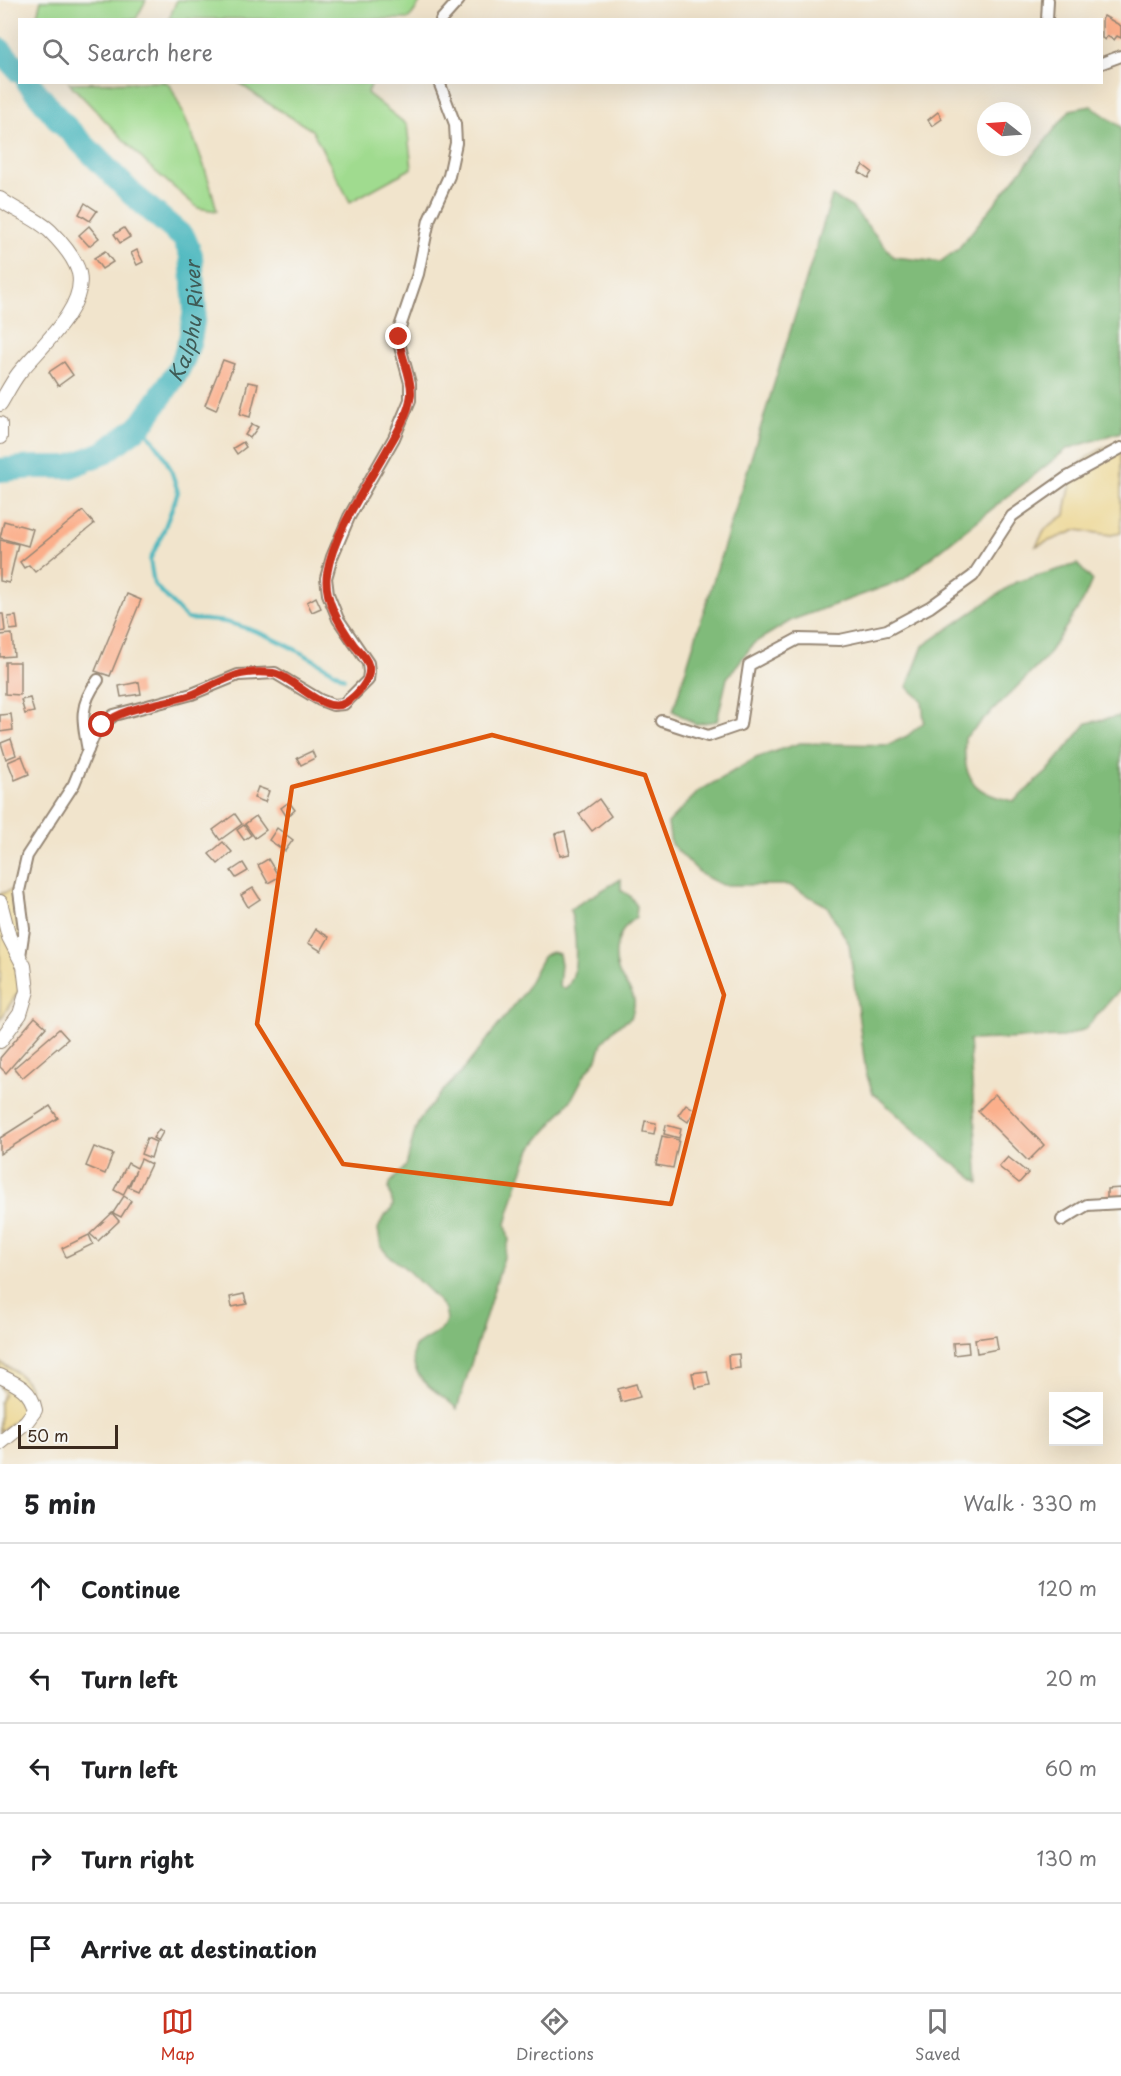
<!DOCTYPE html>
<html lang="en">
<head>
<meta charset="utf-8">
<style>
	:root { --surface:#fff; --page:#f6f6f6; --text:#202124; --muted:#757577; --line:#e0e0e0; --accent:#c8321e }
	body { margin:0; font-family:"Playpen Sans",sans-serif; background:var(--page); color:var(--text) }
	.controls { position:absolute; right:18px; bottom:18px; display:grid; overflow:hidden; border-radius:0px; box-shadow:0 6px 24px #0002 }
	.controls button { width:54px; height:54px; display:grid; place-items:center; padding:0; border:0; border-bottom:2px solid var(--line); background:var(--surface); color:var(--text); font:30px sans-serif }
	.compass { position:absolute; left:977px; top:102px; width:54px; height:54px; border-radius:50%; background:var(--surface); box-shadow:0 6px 24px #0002; rotate:287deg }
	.scale { position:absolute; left:18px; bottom:15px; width:100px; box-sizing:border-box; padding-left:6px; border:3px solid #3b2a1e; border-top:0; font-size:16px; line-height:21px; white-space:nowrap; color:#3b2a1e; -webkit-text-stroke:4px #f6f6f2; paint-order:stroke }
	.stop { position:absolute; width:18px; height:18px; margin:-14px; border:4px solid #c8321e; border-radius:50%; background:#fff }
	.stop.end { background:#c8321e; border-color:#fff; box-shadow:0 2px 6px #0008 }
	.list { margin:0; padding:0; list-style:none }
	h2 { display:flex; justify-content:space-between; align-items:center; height:78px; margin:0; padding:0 24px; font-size:26px }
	h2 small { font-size:20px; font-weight:400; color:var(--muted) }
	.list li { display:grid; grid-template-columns:39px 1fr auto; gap:18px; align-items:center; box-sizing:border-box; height:90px; padding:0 24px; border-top:2px solid var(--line) }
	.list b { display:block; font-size:22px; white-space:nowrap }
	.list em { font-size:20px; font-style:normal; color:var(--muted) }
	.icon { flex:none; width:33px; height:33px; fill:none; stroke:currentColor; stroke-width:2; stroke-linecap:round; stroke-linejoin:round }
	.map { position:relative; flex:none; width:1121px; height:1464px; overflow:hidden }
	.search { position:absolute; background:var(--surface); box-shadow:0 6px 24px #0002; left:18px; right:18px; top:18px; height:66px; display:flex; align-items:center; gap:15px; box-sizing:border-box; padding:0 21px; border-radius:0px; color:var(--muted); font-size:22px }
	.sheet { height:528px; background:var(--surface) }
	nav { display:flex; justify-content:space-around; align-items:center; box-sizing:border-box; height:84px; border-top:2px solid var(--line); background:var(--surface); font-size:16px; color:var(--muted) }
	nav a { display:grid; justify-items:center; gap:3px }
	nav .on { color:var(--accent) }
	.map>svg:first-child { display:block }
</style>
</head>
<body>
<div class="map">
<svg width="1121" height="1464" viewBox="0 0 1121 1464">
	<rect width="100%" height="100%" fill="#f6f6f2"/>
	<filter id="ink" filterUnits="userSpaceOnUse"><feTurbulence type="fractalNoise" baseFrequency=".0167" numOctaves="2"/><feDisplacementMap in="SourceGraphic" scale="12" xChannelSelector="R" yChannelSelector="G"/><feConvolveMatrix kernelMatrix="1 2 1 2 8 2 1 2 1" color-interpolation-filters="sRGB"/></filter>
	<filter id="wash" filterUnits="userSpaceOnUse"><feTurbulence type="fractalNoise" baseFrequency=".008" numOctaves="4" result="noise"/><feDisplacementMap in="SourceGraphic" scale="24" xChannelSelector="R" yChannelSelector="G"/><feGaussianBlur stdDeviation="1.35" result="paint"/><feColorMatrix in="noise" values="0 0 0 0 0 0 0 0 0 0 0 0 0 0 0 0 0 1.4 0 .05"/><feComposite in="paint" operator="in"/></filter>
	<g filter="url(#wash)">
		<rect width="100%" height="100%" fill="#f1e4cc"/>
		<g fill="#a0db8f" stroke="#6e8256" stroke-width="1.5">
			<path d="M41 0H146L136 19H36Z"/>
			<path d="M177 0H422L409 19H169Z"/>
			<path d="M166 82 171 87C191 129 206 165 217 211L198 208 149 166 69 83Z"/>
			<path d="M239 83H372L367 93 407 125 412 168 350 202 312 130 266 102Z"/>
		</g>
		<g fill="#80bb7a" stroke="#5e724c" stroke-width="1.5">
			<path d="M1091 106 1121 127V432L1067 449 903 580 792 620 754 643 727 678 717 721 695 724 673 711 832 196 852 207 894 257 940 262 958 249 1070 110Z"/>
			<path d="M1077 564 1092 580 1083 601 1045 659 965 738C962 779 973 794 1014 801L1047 772 1087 723 1121 716V988L1085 1029 1063 1037 969 1040 979 1183 944 1156 873 1093 866 1073 849 944 827 906 789 885H722L702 875 671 844 668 823 699 791 756 758 800 743 888 745 907 736 924 722 922 700 907 687 923 646 1016 582Z"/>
			<path d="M621 879V890L630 896 637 906 636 917C617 929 611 955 620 975 624 984 633 991 634 1000 635 1006 633 1012 631 1018L616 1027 602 1043 597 1059 585 1074 571 1100 531 1149 518 1182 506 1224 509 1241 457 1409C441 1392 416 1385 413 1359 412 1352 414 1346 420 1343 431 1335 442 1333 447 1319L445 1309 435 1297 405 1268 388 1255 381 1247 378 1229 383 1218 391 1210 393 1205 389 1189 390 1183 406 1166 415 1130 420 1119 442 1092 460 1074 523 994 543 957C549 952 552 951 559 954L561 964 559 986 564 989C582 978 575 926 570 909Z"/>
		</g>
		<g fill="#eeda9e" stroke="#94825e" stroke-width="1.5">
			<path d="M1121 442V533L1111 535 1077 530 1036 546 1046 528 1065 515C1067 499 1071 478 1080 465 1087 454 1109 445 1121 442Z"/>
			<path d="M14 889 20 933 22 986 0 1020V894Z"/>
			<path d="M0 1363C18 1371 31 1381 33 1402L26 1411 0 1432V1403L4 1393 0 1387Z"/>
		</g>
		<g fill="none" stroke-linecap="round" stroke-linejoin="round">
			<path stroke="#47b6bd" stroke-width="4" d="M142 424 163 454 171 470 178 492 162 535 150 560 154 584 187 619C199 620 212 620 225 622 268 632 307 655 344 678"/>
			<g stroke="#47b6bd" stroke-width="24">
				<path d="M0 50 20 72"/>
				<path id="s1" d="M0 470 34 467H69L105 452 142 424 176 374 184 358 190 340 195 310 191 255 184 238 132 194 59 120 28 82"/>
			</g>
		</g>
		<g id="blocks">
			<g fill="#fbaf8b">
				<path d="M1104 16 1121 26V38L1117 36 1114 40 1107 36 1105 40 1102 38V20Z"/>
				<path d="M938 112 942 119 932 126 928 120Z"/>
				<path d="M863 165 872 172 868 178 859 172Z"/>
				<path d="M85 203 97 211 90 221 79 214Z"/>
				<path d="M89 226 99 238 89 246 79 235Z"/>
				<path d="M124 228 130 237 120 243 114 234Z"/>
				<path d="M137 250 143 262 137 265 131 253Z"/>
				<path d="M105 251 113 262 102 269 94 258Z"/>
				<path d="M223 360 234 364 216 410 205 405Z"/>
				<path d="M64 362 73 375 58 386 49 372Z"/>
				<path d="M248 382 258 384 250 417 240 414Z"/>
				<path d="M252 424 258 427 250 438 245 435Z"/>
				<path d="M243 442 246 447 237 454 233 448Z"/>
				<path d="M83 511 94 524 35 572 29 565 24 568 20 562Z"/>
				<path d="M4 521 33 529 28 546 0 538Z"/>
				<path d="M0 540 18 544 9 583 0 581Z"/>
				<path d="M127 594 141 600 110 676 95 671Z"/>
				<path d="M316 597 321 608 312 612 307 602Z"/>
				<path d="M0 614H3L5 631 0 632Z"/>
				<path d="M16 616 18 629 10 630 8 617Z"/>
				<path d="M12 634 14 656 0 657V635Z"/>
				<path d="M5 662H20V695L5 694Z"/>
				<path d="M139 682 141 694 121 697 119 686Z"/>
				<path d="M30 698 34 712 25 714 21 700Z"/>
				<path d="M11 714 13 730 0 732V715Z"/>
				<path d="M11 739 16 755 6 759 1 743Z"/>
				<path d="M312 751 315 758 301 765 297 758Z"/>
				<path d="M22 756 29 774 15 780 8 762Z"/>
				<path d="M258 787 269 791 265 802 254 798Z"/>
				<path d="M599 799 611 816 592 831 579 814Z"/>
				<path d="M289 802 295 810 287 817 281 808Z"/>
				<path d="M235 814 242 824 220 840 213 830Z"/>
				<path d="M256 816 266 830 255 838 245 824Z"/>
				<path d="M244 825 251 835 244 840 237 830Z"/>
				<path d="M277 828 293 840 285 851 269 840Z"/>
				<path d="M565 831 570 854 560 856 555 834Z"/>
				<path d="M223 842 232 852 218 864 209 854Z"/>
				<path d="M268 859 279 877 268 883 258 865Z"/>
				<path d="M243 863 248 871 236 878 231 871Z"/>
				<path d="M253 888 260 899 248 907 241 895Z"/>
				<path d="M316 929 329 937 321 951 308 943Z"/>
				<path d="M35 1017 46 1027 6 1073 0 1067V1058Z"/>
				<path d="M59 1029 68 1039 22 1078 14 1068Z"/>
				<path d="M995 1094 1044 1145 1028 1161 978 1111Z"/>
				<path d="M686 1104 695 1110 688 1122 678 1115Z"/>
				<path d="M50 1106 58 1118 0 1154V1138Z"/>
				<path d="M645 1121 656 1123 654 1134 643 1132Z"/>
				<path d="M666 1125 681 1129 679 1138 664 1134Z"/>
				<path d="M159 1129 163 1132 158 1141 153 1138Z"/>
				<path d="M662 1136 679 1140 673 1168 656 1165Z"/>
				<path d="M147 1138 156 1142 151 1158 141 1154Z"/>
				<path d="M94 1147 113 1154 105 1174 86 1166Z"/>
				<path d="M1008 1157 1028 1173 1019 1183 999 1167Z"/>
				<path d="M141 1159 151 1164 138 1191 129 1187 136 1170 123 1195 114 1190 128 1163 137 1168Z"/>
				<path d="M1121 1188V1198L1107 1199V1189Z"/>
				<path d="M124 1196 131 1201 121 1217 113 1213Z"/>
				<path d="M112 1213 119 1221 98 1241 90 1234Z"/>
				<path d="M89 1235 93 1244 66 1257 62 1248Z"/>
				<path d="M244 1294 247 1304 232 1307 230 1297Z"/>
				<path d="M996 1336 998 1349 977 1353 975 1339Z"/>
				<path d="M968 1342 969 1353 954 1355 953 1343Z"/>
				<path d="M739 1354 740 1368 729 1369 728 1355Z"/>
				<path d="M707 1371 710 1385 695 1388 692 1373Z"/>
				<path d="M636 1384 640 1397 621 1402 618 1389Z"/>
			</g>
		</g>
	</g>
	<g filter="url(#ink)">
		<use href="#blocks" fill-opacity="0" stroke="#968775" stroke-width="1.5"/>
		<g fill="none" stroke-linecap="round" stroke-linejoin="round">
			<g stroke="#968775" stroke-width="14">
				<g id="minor">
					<path d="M441 20 459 0"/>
					<path d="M1047 20 1048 0"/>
					<path d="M1102 63 1121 56"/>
					<path d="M662 721 708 736 740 725 749 665 798 639 840 640 887 630 930 607 973 576 1012 516 1066 478 1121 448"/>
					<path d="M88 750C82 720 79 705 98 680"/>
					<path d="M20 956 24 929 19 891 27 856 74 784 94 735 102 725 114 715 192 694 238 675 275 673 320 700 333 705 344 704 368 680 369 672 368 663 338 619 328 594 326 578 332 557 349 517 394 438 410 400V383L399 343 400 327 418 274 429 220 449 176 456 143 455 124 439 82"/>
					<path d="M1062 1220 1087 1205 1121 1203"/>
				</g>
			</g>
			<g stroke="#968775" stroke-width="16">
				<g id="tertiary">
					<path d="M0 199C15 211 37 218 50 231 61 242 75 258 79 273 87 308 39 348 19 373 12 382 6 394 0 404"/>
					<path d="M0 424V437"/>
					<path d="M0 902 9 937 24 966 27 991 20 1014 0 1041"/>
					<path d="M0 1376C17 1384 31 1390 35 1410L26 1422 0 1443"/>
				</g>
			</g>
			<use href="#minor" stroke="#fff" stroke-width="10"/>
			<use href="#tertiary" stroke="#fff" stroke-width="14"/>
		</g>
	</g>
	<g fill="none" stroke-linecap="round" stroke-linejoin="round" filter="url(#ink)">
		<path stroke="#c8321e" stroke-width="8" d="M102 725C128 705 161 705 191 695 206 689 221 680 237 675 247 672 262 672 273 673 293 676 324 716 345 703 356 696 371 681 369 667 367 658 360 652 354 645 340 626 323 599 327 574 334 531 367 486 388 448 397 433 409 413 411 394 412 375 400 356 399 337"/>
	</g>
	<path fill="none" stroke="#df570d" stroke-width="4.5" stroke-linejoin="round" d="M492 735 645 775 724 995 671 1204 343 1164 257 1024 292 787Z"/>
	<g text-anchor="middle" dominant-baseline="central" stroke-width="4.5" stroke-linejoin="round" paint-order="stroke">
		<g font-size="20" font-style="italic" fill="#3f5b56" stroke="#f6f6f2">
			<text stroke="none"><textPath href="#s1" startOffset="270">Kalphu River</textPath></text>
		</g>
	</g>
</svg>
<div class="controls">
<button><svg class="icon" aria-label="layers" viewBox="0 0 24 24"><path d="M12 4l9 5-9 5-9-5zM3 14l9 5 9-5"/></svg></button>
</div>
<svg class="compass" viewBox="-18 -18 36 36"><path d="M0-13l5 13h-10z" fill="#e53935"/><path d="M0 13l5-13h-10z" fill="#757577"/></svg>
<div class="scale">50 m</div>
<div class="stop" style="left:102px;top:725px"></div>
<div class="stop end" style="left:399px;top:337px"></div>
<div class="search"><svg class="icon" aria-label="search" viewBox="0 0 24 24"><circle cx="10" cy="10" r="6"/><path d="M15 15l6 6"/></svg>Search here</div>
</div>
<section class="sheet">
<h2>5 min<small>Walk · 330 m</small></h2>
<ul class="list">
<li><svg class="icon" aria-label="ahead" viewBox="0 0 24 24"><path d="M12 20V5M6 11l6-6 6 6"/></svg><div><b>Continue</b></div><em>120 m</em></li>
<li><svg class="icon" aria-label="left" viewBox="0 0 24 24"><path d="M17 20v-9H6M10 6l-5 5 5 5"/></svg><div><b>Turn left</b></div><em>20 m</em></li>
<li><svg class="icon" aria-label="left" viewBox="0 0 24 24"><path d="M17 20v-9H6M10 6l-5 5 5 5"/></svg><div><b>Turn left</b></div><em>60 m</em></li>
<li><svg class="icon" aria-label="right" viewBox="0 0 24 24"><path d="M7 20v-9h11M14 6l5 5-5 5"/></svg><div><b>Turn right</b></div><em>130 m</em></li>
<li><svg class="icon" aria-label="arrive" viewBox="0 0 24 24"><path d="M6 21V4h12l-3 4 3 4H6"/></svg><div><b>Arrive at destination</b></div></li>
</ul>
</section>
<nav>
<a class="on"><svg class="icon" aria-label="map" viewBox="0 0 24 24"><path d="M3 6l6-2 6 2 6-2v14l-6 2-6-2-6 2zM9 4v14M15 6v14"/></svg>Map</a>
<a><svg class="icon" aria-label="directions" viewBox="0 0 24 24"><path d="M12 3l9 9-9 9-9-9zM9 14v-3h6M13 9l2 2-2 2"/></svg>Directions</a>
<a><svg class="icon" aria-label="saved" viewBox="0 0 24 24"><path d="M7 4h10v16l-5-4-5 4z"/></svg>Saved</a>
</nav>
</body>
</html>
